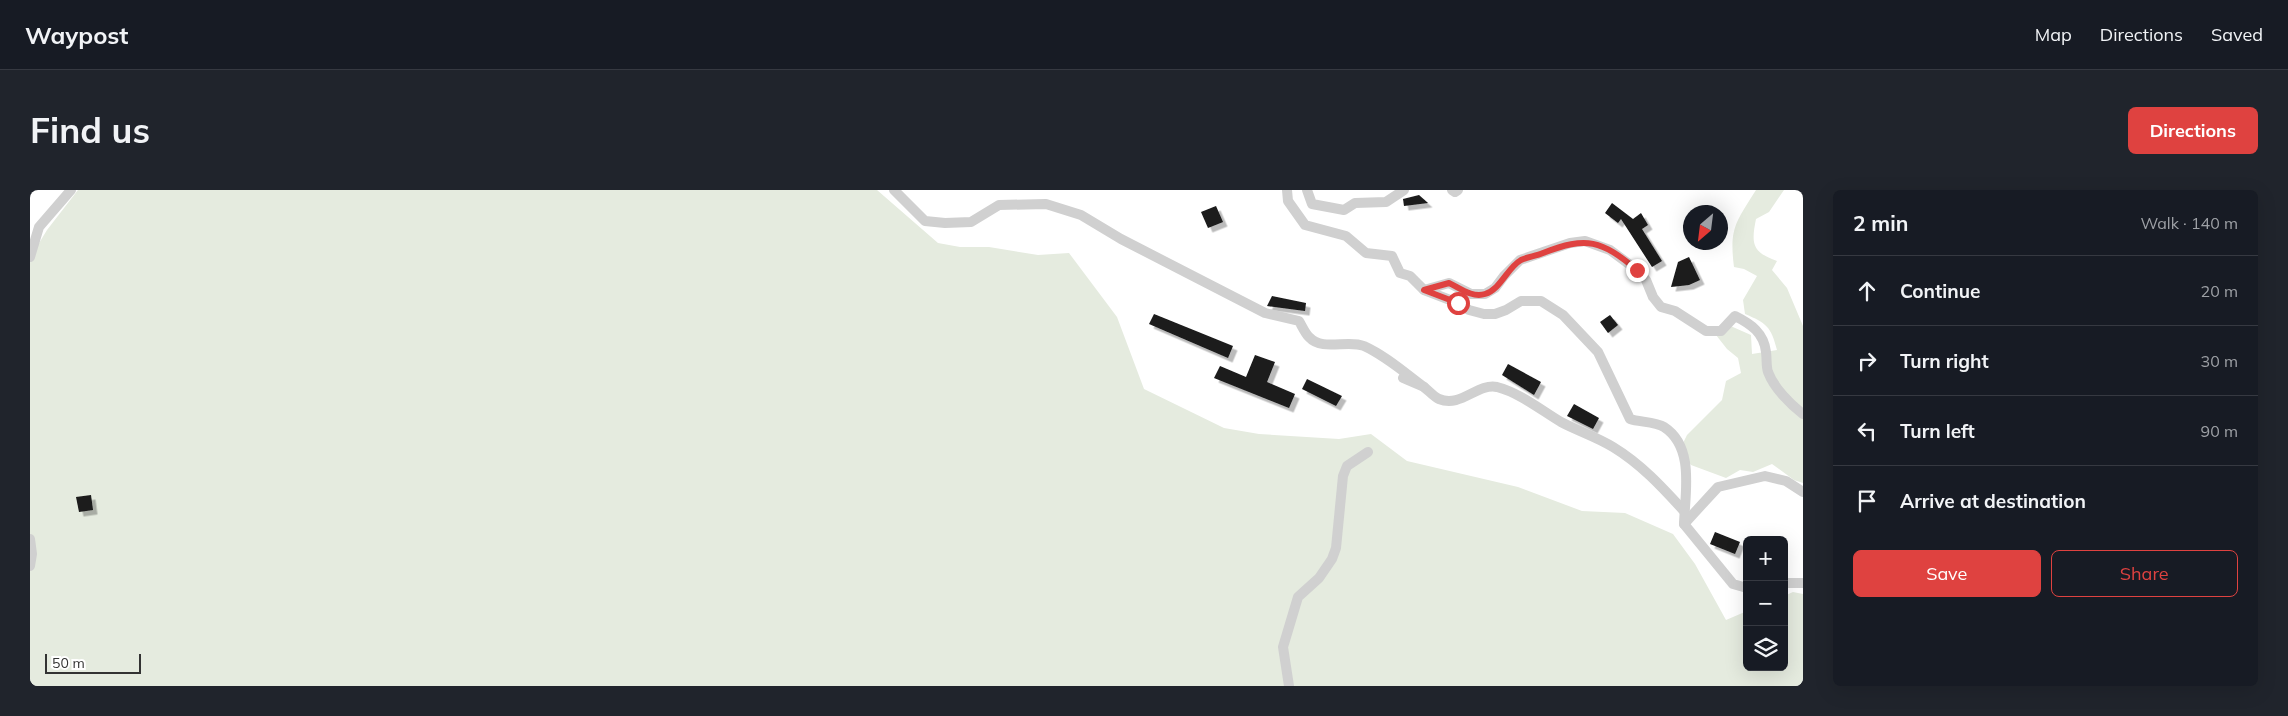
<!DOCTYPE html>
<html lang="en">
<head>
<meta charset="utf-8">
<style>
	:root { --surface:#171b24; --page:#20242c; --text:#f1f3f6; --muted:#9ea1a6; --line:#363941; --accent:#df4240 }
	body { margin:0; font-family:Mulish,sans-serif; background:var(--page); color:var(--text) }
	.controls { position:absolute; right:15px; bottom:15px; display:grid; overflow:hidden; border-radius:8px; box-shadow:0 5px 20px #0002 }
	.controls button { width:45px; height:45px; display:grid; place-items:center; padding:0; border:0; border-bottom:1px solid var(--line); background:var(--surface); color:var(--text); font:25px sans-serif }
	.compass { position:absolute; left:1653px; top:15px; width:45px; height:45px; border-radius:50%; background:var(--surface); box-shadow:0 5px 20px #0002; rotate:208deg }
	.scale { position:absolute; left:15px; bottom:12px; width:96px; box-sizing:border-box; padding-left:5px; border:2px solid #333; border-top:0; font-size:14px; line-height:18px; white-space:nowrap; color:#333; -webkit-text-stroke:4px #fff; paint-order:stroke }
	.stop { position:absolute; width:15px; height:15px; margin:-11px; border:4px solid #df4240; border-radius:50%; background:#fff }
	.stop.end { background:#df4240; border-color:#fff; box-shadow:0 1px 5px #0008 }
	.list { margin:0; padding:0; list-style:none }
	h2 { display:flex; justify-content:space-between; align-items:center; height:65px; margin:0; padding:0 20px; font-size:21px }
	h2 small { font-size:16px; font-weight:400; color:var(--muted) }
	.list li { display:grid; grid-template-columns:32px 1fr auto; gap:15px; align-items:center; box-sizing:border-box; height:70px; padding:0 20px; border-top:1px solid var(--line) }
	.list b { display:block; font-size:19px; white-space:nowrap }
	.list em { font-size:16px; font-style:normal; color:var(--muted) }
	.actions { display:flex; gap:10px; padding:15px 20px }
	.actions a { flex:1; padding:11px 0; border:1px solid var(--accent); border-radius:8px; text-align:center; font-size:18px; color:var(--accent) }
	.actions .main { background:var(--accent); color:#fff }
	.icon { flex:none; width:28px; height:28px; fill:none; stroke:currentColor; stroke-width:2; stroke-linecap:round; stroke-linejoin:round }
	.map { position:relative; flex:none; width:1773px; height:496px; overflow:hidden; border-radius:8px }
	header { display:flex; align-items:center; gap:30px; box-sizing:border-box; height:70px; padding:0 25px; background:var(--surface); border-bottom:1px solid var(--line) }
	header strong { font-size:24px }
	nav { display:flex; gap:28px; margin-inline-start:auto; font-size:18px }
	.intro { display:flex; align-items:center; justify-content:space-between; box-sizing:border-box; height:120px; padding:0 30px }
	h1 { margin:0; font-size:35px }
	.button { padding:12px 22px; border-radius:8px; background:var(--accent); color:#fff; font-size:18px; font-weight:700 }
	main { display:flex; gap:30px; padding:0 30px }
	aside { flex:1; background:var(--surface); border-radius:8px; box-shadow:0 5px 20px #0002 }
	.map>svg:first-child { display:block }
</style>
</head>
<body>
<header>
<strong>Waypost</strong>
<nav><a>Map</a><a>Directions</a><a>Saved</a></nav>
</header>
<div class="intro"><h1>Find us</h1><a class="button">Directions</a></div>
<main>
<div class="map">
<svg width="1773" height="496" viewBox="0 0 1773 496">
	<defs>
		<filter id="shadow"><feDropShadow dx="4.5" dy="4.5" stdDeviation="0" flood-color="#0004"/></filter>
	</defs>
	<rect width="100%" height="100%" fill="#fff"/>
	<g fill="#e5ebdf">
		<path d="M48 0H847L908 53 930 57H959L1008 65 1039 63 1087 127 1114 199 1194 238 1229 244 1309 249 1341 244 1377 271 1488 297 1552 321 1595 323 1643 344 1665 374 1696 430 1717 421V477H1754V406L1763 402 1773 404V496H0V68L17 40Z"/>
		<path d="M1726 0H1754L1739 22 1726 29C1721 54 1722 62 1747 71L1742 80 1757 98 1773 136V293L1764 290 1742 274 1723 282 1710 280 1696 288 1661 275 1650 259 1657 245 1692 210 1696 191 1711 183 1708 168 1697 159 1686 145 1696 134 1721 145 1722 164 1747 160C1741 136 1736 133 1715 124L1713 110 1727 86 1714 79 1704 77C1699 38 1706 32 1726 0Z"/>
	</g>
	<g fill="#1a1a1a" filter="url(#shadow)">
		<path d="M1389 5 1398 13 1374 16 1373 9Z"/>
		<path d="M1582 13 1603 29 1611 23 1618 35 1612 39 1632 71 1622 77 1591 29 1588 33 1575 23Z"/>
		<path d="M1186 16 1193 32 1178 38 1171 22Z"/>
		<path d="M1659 67 1670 90 1659 95 1641 97 1648 72Z"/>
		<path d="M1242 106 1276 113 1275 121 1237 116Z"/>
		<path d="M1124 124 1203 156 1198 168 1119 134Z"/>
		<path d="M1580 125 1588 135 1578 143 1570 132Z"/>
		<path d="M1225 165 1245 172 1237 192 1265 204 1259 218 1184 188 1190 176 1216 187Z"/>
		<path d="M1478 174 1511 192 1504 205 1472 185Z"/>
		<path d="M1277 189 1312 206 1306 216 1272 199Z"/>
		<path d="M1544 214 1569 228 1563 239 1537 226Z"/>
		<path d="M61 305 63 320 49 322 46 307Z"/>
		<path d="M1685 342 1710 352 1705 364 1680 354Z"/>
	</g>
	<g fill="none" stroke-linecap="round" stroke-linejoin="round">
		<g stroke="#d0d0d0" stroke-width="10">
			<path d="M864 0 895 31 915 33 941 32 969 15 1016 14 1051 25 1091 49 1235 123 1269 131C1272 136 1275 143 1279 147 1293 162 1317 149 1334 156 1356 166 1375 183 1394 197L1373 188"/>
			<path d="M1257 0 1258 11 1275 35 1316 46 1336 63 1362 66 1370 83 1380 86 1394 100"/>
			<path d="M1277 0 1282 14 1314 20 1325 13 1356 12 1374 0"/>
			<path d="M1422 0 1425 2 1428 0"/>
			<path d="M0 67 9 37 41 0"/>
			<path d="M1394 197C1399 201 1404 207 1409 209 1431 218 1447 193 1467 197 1490 203 1511 220 1531 232 1548 241 1567 247 1583 257 1611 274 1632 297 1654 321"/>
			<path d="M1654 334 1688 297 1735 286 1756 291 1773 302"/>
			<path d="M0 349 2 364 0 376"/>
			<path d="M1754 393H1773"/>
			<path d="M1717 398 1703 394 1654 334C1655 303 1665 257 1634 237 1626 232 1609 232 1600 229L1568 162 1533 125 1511 111H1491L1476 120 1465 124H1454L1439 120 1428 113 1394 100 1419 93 1441 104H1455L1465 98 1474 86 1490 70 1540 53 1555 51 1580 60 1607 80 1616 90 1623 107 1631 117 1645 121 1676 141H1691L1705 126C1721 134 1734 143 1736 162 1737 169 1736 176 1738 182 1744 198 1760 214 1773 224"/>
			<path d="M1259 496 1253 457 1268 407 1289 388 1302 369 1306 358 1313 286 1317 276 1338 262"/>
		</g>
	</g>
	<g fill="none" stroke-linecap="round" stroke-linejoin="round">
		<path stroke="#df4240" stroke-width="6" d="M1428 113 1394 100 1419 93C1430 98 1442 108 1455 104 1471 99 1477 78 1491 70 1497 67 1506 66 1513 63 1557 46 1571 50 1607 80"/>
	</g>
</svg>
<div class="controls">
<button>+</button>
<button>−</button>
<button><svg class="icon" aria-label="layers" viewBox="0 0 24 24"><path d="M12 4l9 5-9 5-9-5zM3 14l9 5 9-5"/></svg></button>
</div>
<svg class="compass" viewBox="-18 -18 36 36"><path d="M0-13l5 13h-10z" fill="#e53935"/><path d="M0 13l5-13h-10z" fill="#9ea1a6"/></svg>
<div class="scale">50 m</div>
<div class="stop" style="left:1428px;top:113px"></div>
<div class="stop end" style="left:1607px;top:80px"></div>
</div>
<aside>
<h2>2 min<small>Walk · 140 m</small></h2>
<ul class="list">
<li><svg class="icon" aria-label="ahead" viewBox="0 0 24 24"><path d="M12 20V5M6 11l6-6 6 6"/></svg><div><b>Continue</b></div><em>20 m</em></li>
<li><svg class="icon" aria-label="right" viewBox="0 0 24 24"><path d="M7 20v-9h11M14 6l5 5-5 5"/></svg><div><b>Turn right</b></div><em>30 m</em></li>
<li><svg class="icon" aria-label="left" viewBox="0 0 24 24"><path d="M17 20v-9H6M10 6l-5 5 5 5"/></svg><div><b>Turn left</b></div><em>90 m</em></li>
<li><svg class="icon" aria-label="arrive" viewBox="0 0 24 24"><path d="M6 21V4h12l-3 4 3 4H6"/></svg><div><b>Arrive at destination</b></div></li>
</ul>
<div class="actions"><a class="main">Save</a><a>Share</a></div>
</aside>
</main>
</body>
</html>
